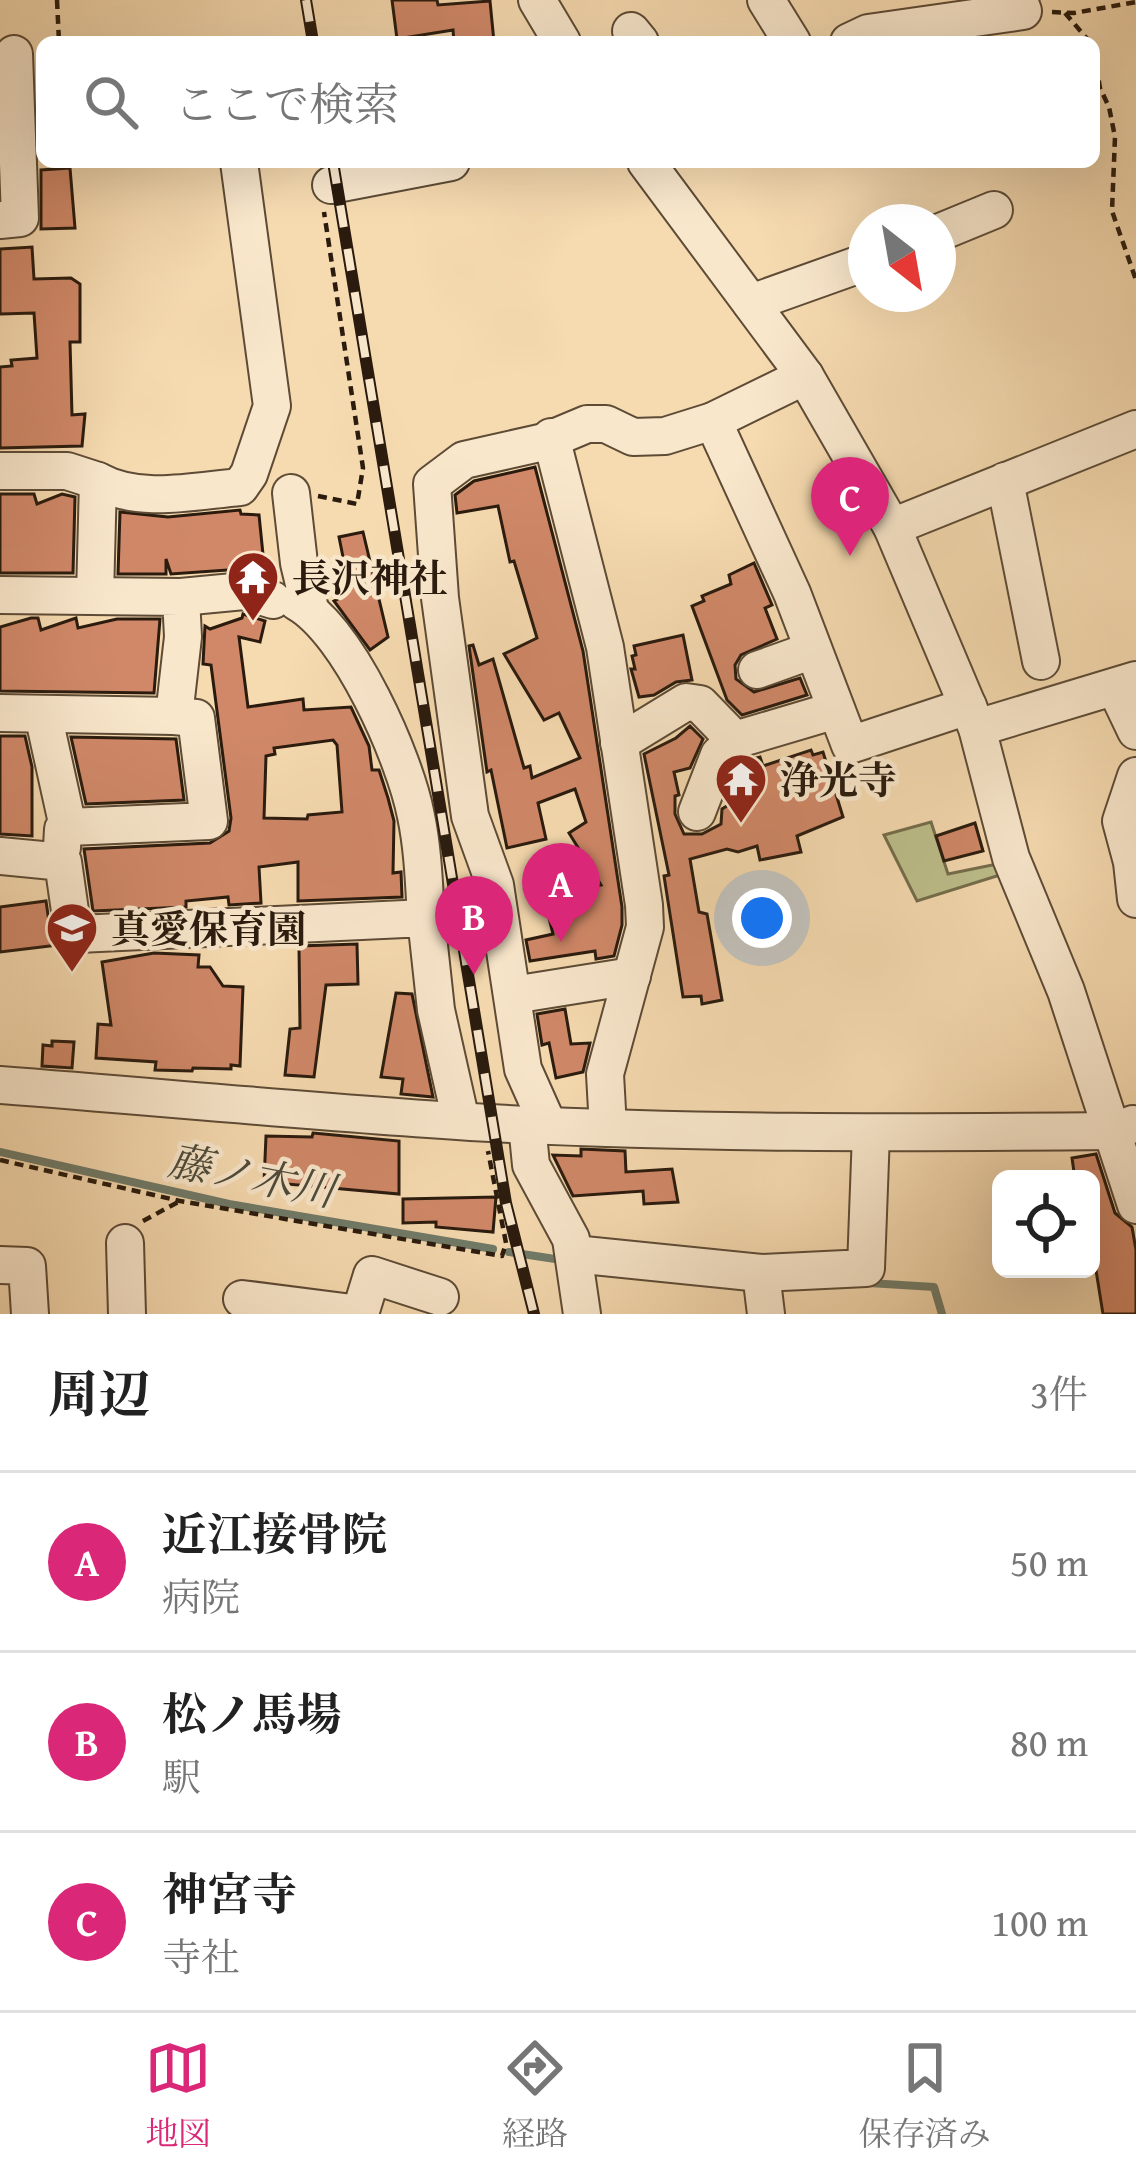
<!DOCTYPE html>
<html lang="ja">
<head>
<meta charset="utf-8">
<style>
	:root { --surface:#fff; --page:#f2f2f2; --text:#222; --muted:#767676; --line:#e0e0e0; --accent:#db2777 }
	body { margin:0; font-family:"Gentium Book Plus","Noto Serif JP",serif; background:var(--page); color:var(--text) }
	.controls { position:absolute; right:36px; bottom:36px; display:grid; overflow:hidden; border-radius:18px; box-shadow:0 12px 48px #0002 }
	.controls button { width:108px; height:108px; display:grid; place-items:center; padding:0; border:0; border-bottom:3px solid var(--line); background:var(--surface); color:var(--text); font:60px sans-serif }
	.compass { position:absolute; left:848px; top:204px; width:108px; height:108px; border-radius:50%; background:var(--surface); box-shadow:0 12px 48px #0002; rotate:149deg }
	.you { position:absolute; left:762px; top:918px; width:42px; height:42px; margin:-30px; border:9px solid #fff; border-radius:50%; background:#1a73e8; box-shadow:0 0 0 18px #1a73e833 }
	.badge { display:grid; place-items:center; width:78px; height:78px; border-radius:50%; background:var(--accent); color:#fff; font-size:39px; font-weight:700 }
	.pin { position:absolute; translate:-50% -99px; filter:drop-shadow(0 3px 6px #0008) }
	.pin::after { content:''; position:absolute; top:63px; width:42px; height:36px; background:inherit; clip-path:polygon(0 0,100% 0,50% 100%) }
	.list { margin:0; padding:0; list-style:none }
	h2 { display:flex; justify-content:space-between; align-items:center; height:156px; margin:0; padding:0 48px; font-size:51px }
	h2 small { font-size:39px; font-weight:400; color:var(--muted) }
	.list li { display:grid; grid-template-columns:78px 1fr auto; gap:36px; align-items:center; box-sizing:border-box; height:180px; padding:0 48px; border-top:3px solid var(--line) }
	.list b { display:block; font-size:45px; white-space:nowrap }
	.list p { margin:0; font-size:39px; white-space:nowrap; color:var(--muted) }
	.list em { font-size:39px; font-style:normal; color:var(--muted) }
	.icon { flex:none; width:66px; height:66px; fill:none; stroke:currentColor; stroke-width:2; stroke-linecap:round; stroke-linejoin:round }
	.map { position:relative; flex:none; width:1136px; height:1314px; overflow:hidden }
	.search { position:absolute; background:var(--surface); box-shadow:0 12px 48px #0002; left:36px; right:36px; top:36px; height:132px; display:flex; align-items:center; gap:30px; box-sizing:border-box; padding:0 42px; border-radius:18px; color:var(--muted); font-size:45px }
	.sheet { height:696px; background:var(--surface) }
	nav { display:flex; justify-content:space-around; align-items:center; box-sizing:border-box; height:168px; border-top:3px solid var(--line); background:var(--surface); font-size:33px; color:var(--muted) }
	nav a { display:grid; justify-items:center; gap:6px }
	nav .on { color:var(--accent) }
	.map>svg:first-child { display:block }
</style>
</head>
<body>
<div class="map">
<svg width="1136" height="1314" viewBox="0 0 1136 1314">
	<rect width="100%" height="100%" fill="#f6dab0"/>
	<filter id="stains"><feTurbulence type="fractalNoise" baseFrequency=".00167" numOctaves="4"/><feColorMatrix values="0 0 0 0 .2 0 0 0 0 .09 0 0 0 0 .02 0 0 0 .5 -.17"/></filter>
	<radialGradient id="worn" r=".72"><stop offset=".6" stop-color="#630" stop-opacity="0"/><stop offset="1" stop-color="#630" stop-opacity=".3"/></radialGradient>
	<path fill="#bdbf8b" stroke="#746d4c" stroke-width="3" d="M931 822 948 874 997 864 1000 875 917 901 884 835Z"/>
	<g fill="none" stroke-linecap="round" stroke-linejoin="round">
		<g stroke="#707b69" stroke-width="8">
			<path d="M0 1152 229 1204 493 1249"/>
			<path d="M509 1252 555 1259"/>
			<path d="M869 1283 934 1287 942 1314"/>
		</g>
	</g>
	<g fill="#d08868" stroke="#2a1b0e" stroke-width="3" fill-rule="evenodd">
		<path d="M392 0H437L438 5 490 1 494 42H454L453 30 397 39Z"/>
		<path d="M70 168 75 228 41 229V170Z"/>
		<path d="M32 247 34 279 71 278 80 284V342H70L72 415 85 414 82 446 0 448V367L12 366 11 360 37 358 34 313 0 314V249Z"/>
		<path d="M535 467 583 651 622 907V925L614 956 596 959 595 951 530 961 526 940 553 934 546 906 550 905 549 897 601 885 569 833 586 822 575 789 538 803 546 839 507 848 491 770 487 772 469 646 473 645 479 665 493 659 524 768 530 766 532 778 580 758 559 713 544 720 504 654 537 638 514 561 510 562 498 506 457 513 455 495 474 481Z"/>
		<path d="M0 494H34L37 504 62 494 75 497 73 573H0Z"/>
		<path d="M240 510 241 514 259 515 265 574 242 569 171 574 166 559V574H118L120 512 168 517Z"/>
		<path d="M363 532 388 637 370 650 334 601 342 597 339 583 347 577 339 537Z"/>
		<path d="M754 563 772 605 765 608 777 639 741 655 735 665 736 679 754 692 800 678 807 695 742 715 727 700 692 606 704 601 702 596 731 584 729 575Z"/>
		<path d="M243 614 265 621 260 642 239 637 248 707 303 699 304 710 351 707 369 746 372 770H379L388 798 394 821 393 873 401 872 402 897 298 901V862L259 867 261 903 229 905 228 897 186 901V907L93 911 84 849 210 843 229 831 231 818 211 665 203 664 205 626 210 629 242 618ZM333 740 337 745 342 812 308 815 307 819 264 818 266 756 275 754 274 748Z"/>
		<path d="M31 618H38L41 630 76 618 78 628 117 619H160L154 693 0 691V627Z"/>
		<path d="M683 635 692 680 676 682 654 695 639 697 631 669H635L632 656 636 655 634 646Z"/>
		<path d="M690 726 703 739 690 768 674 772 679 795 675 796V814L684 834H702L721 824 722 809 732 803 729 793 738 768 745 761 760 757 763 766 811 750 813 755 823 752 843 817 797 836 801 852 760 860 757 846 738 852 727 849 690 859 699 912 707 914 722 1000 702 1004 701 996 683 997 664 876 669 875 644 754 676 738Z"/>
		<path d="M0 736H25L32 767V836L0 834Z"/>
		<path d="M71 737 176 739 184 800 86 804Z"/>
		<path d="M975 823 983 851 944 861 936 836Z"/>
		<path d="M46 901 50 929 58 945 0 952V907Z"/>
		<path d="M357 944 358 984 326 985 314 1077 285 1075 290 1029 300 1028 299 946Z"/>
		<path d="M154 953 199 955 198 967H210L223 986 243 987 240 1066 231 1065V1069L193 1068 192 1071 155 1070 156 1062 96 1058 98 1024 111 1025 102 962Z"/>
		<path d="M396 993 412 994 433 1097 401 1094 403 1079 381 1077Z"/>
		<path d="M565 1009 571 1044 590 1043 583 1072 556 1078 549 1043 542 1045 537 1014Z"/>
		<path d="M52 1041 74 1042 72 1068 42 1066 43 1045 52 1046Z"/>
		<path d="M313 1133 399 1141V1194L264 1182 266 1136 312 1137Z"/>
		<path d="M581 1149 625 1151 626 1172 672 1169 678 1202 644 1204 643 1191 573 1196 553 1155 581 1156Z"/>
		<path d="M1096 1154 1115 1213 1132 1227 1136 1250V1314H1103L1095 1264 1091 1265V1179H1075L1072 1158Z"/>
		<path d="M496 1197 493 1232 436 1227V1222L403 1223V1199Z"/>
	</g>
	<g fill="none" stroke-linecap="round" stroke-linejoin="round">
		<g stroke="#5d4b36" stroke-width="40">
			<g id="minor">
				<path d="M537 0 562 42"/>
				<path d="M766 0 792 42"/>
				<path d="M631 31 640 42"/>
				<path d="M849 42 868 33 1023 11 1019 0"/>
				<path d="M646 162 805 376 892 527 977 728 1011 858 1066 991 1136 1205"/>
				<path d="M331 185 451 162"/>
				<path d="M0 220 20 218 14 54"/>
				<path d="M938 233 994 210"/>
				<path d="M751 303 866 262"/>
				<path d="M713 421 792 593 850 745 968 706"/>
				<path d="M551 437 605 647 644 905 645 927 605 1074 608 1128"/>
				<path d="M0 471H67L98 481"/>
				<path d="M1005 481 1041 661"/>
				<path d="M291 493 299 563 310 609"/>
				<path d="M892 527 1136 429"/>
				<path d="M0 595 181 597 183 637 174 716 0 713"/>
				<path d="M95 596 98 481C140 504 194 491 240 487L249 474 272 406 239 162"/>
				<path d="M181 597 244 591 273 600"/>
				<path d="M297 602C349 631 405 758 416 816 423 849 424 884 426 918"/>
				<path d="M757 670 813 650"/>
				<path d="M1115 687 1136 731"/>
				<path d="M43 714 68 827 63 829 62 848"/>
				<path d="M977 728 1136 680"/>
				<path d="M619 743 686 702 700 704 735 740 836 710"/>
				<path d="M1136 776 1121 821 1132 862 1136 899"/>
				<path d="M697 812 719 755 735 740"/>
				<path d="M68 827 209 821 196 718 174 716"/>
				<path d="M0 856 63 862 72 925 78 934 426 918 436 1010 461 1121"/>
				<path d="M513 995 632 976"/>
				<path d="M0 1085C157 1097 314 1112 471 1122 685 1134 900 1133 1115 1131L1133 1124"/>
				<path d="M527 1124 531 1165 571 1239 582 1314"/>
				<path d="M548 1125 523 1069 495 885 470 816 440 598 432 484 464 460 544 442 587 424H606L633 437 665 436 713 421 805 376"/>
				<path d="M125 1243 127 1314"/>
				<path d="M574 1254 761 1273 866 1268 871 1133"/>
				<path d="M0 1265 27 1266 30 1314"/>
				<path d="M761 1273 766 1314"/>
				<path d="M242 1299 360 1314"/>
				<path d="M360 1314 372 1275 440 1297"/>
			</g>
		</g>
		<g stroke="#2a1b0e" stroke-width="4.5" stroke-dasharray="9 6" stroke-linecap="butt">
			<path d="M57 0 59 42"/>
			<path d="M1052 12 1074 13 1136 2"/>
			<path d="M1065 13 1090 42"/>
			<path d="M1094 51 1100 88 1109 107 1115 137 1112 211 1136 280"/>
			<path d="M318 496 357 504 363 468 324 212"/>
			<path d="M0 1160 180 1201 502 1256 506 1243 488 1151"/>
			<path d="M143 1221 180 1201"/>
		</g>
		<use href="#minor" stroke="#f9e7cc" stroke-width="36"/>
		<g stroke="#2a1b0e" stroke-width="12">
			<g id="rail">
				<path d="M306 0 313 42"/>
				<path d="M333 162 506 1203 534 1314"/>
			</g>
		</g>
		<use href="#rail" stroke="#f9e7cc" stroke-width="8" stroke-dasharray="22" stroke-linecap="butt"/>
	</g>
	<defs>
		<g id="temple-pin" transform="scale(2.7)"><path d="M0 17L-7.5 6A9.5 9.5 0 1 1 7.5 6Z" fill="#8f2418" stroke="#f9e7cc"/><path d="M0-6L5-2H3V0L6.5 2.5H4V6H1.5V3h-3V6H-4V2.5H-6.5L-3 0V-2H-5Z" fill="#fff"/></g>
		<g id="school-pin" transform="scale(2.7)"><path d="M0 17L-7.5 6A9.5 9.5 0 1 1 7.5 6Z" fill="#8f2418" stroke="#f9e7cc"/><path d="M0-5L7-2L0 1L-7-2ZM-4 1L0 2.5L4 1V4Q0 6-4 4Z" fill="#fff"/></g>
	</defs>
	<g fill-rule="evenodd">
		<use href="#temple-pin" x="253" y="577"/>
		<use href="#temple-pin" x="741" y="779"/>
		<use href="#school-pin" x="72" y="928"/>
	</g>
	<g text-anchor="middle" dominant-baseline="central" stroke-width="9" stroke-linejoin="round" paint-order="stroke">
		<g font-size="39" font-weight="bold" fill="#2a1b0e" stroke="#f9e7cc" text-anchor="start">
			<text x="292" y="577">長沢神社</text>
			<text x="780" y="779">浄光寺</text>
			<text x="111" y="928">真愛保育園</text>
		</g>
		<g font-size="42" font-style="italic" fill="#4d4b3b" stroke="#f9e7cc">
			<text transform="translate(252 1175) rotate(11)">藤ノ木川</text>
		</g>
	</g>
	<rect width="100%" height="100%" filter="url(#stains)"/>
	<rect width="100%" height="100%" fill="url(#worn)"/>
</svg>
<div class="controls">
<button><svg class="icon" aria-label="locate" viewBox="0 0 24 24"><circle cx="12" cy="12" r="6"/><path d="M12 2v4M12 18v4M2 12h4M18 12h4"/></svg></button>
</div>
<svg class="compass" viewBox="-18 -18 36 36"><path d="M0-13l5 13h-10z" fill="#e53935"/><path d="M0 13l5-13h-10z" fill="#767676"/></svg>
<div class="you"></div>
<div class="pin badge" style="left:561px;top:942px">A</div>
<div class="pin badge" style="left:474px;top:975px">B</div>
<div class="pin badge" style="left:850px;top:556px">C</div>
<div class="search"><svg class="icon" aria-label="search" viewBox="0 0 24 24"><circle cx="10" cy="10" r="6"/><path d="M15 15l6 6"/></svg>ここで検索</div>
</div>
<section class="sheet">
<h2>周辺<small>3件</small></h2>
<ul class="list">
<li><span class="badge">A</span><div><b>近江接骨院</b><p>病院</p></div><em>50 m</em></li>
<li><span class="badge">B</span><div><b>松ノ馬場</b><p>駅</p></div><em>80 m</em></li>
<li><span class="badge">C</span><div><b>神宮寺</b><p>寺社</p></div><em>100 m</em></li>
</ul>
</section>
<nav>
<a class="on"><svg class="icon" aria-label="map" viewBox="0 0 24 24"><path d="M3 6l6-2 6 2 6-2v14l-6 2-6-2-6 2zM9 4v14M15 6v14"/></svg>地図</a>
<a><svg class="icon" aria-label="directions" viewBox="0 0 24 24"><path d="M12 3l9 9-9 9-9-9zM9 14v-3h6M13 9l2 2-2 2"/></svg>経路</a>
<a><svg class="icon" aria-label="saved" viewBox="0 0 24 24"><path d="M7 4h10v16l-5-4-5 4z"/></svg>保存済み</a>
</nav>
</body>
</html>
